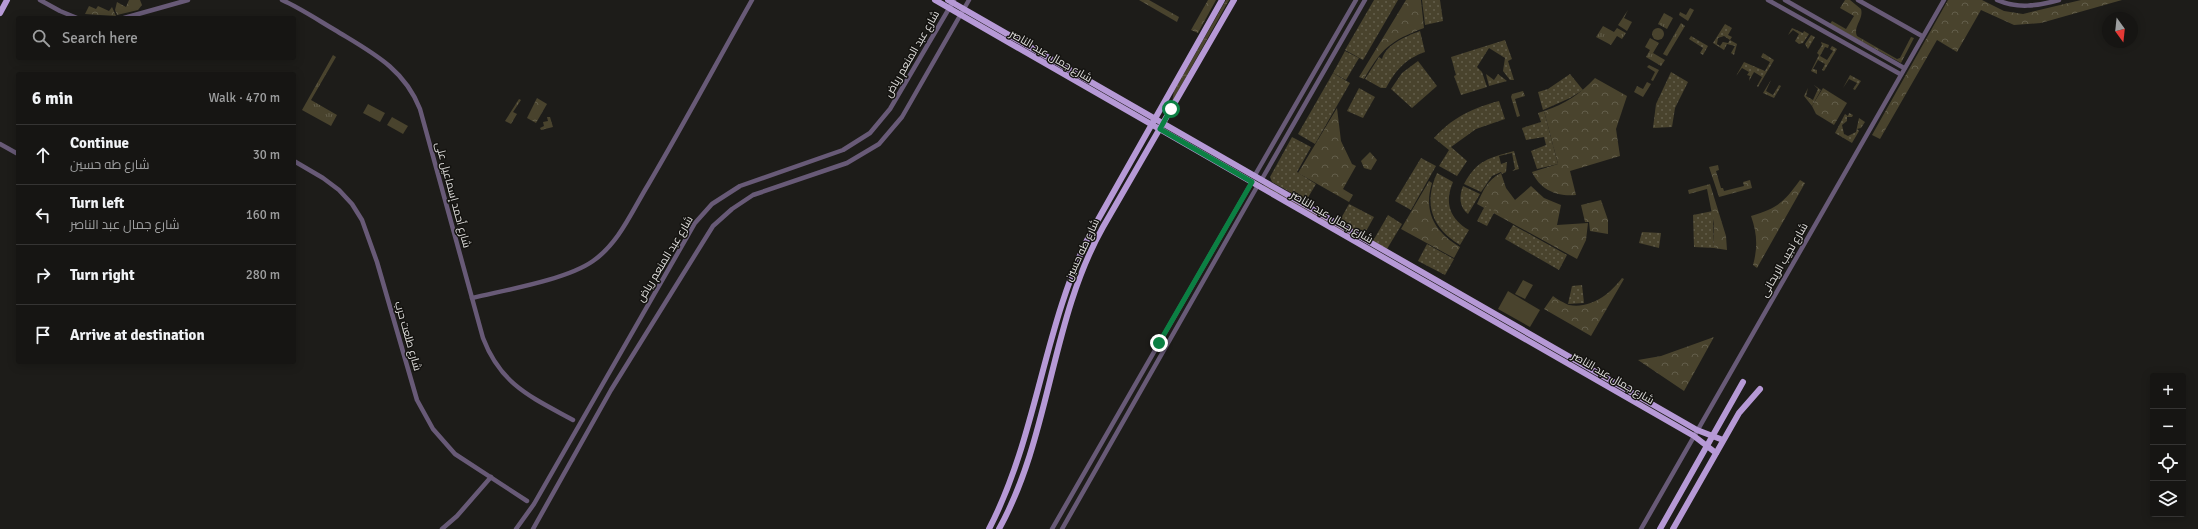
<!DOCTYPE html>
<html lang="en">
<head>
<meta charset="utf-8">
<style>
	:root { --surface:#161513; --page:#232221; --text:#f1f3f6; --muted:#9e9fa0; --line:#353433 }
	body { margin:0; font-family:Signika,Cairo,sans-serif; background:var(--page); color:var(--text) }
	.controls { position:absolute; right:12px; bottom:12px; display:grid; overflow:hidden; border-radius:4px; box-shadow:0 2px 10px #0003 }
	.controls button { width:36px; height:36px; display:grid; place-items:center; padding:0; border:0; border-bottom:1px solid var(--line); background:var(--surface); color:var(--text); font:20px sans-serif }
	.compass { position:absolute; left:2102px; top:12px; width:36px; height:36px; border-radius:50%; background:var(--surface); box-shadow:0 2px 10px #0003; rotate:165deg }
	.stop { position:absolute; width:12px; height:12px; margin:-9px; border:3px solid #0b8043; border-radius:50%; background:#fff }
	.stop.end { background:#0b8043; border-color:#fff; box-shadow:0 1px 4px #0008 }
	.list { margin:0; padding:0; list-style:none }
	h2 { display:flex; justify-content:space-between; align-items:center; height:52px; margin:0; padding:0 16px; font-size:17px }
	h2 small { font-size:13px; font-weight:400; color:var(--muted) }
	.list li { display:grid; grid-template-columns:26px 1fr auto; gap:12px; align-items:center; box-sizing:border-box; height:60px; padding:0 16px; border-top:1px solid var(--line) }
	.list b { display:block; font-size:15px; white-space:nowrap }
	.list p { margin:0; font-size:13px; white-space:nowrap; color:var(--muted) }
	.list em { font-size:13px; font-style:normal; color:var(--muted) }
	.icon { flex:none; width:22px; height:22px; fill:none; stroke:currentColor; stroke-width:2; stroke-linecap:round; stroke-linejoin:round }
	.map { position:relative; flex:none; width:2198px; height:529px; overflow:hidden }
	.search { position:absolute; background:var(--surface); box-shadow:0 2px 10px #0003; left:16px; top:16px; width:280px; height:44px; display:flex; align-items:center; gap:10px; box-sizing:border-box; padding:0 14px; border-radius:4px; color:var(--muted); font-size:15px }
	.panel { position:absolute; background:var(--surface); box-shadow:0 2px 10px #0003; left:16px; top:72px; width:280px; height:292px; border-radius:4px }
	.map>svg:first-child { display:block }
</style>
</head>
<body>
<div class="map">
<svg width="2198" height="529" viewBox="0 0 2198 529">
	<defs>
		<pattern id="grass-tufts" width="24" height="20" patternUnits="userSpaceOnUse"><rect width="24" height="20" fill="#49432d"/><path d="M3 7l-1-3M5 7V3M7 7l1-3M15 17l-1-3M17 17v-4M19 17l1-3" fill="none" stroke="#635e4b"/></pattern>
		<pattern id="park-crowns" width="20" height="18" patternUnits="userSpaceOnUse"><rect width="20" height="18" fill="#49432d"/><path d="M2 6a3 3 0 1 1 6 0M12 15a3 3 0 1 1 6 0" fill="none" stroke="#635e4b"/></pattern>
		<pattern id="garden-dots" width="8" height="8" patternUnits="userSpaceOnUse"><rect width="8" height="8" fill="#49432d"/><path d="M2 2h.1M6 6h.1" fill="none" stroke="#635e4b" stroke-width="1.8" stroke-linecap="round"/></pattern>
	</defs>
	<rect width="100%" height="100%" fill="#1d1c19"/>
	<g fill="url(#grass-tufts)">
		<path d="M1690 8 1694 10 1688 21 1679 15 1680 12 1686 15Z"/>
		<path d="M1628 10 1624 18 1632 22 1627 31 1618 25Z"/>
		<path d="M1664 13 1673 18 1667 29 1658 24Z"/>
		<path d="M1681 23 1685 26 1667 56 1663 54Z"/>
		<path d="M1603 26 1614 32 1617 28 1626 33 1622 39 1617 36 1611 45 1596 37Z"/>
		<circle cx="1658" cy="34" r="6"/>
		<path d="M1650 38 1659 43 1653 53 1665 60 1661 66 1646 57 1650 50 1645 47Z"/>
		<path d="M333 55 336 57 311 100 337 115 331 126 302 110Z"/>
		<path d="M1649 65 1659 70 1653 81 1651 80 1655 72 1647 67Z"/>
		<path d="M1647 82 1651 84 1643 97 1634 92 1637 86 1643 89Z"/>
	</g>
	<g fill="url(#park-crowns)">
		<path d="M129 0H140L142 5 138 10 117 15 115 10 117 2 126 7Z"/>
		<path d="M1139 0H1149L1179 17 1177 22Z"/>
		<path d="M1208 0H1216L1198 33 1191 30Z"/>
		<path d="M1226 0H1229L1172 102 1174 91Z"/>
		<path d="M1406 0H1421L1424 28C1390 41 1382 48 1364 79L1359 77Z"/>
		<path d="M1845 0H1850L1861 9C1864 19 1853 26 1857 36L1897 59 1900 58 1911 37 1914 38 1901 63 1830 24 1832 21 1846 29 1854 16 1840 8Z"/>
		<path d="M1948 0H1982L2004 11 2023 14 2081 0H2122L2041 23 2014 25 1981 10 1957 52 1937 40 1880 139 1872 135Z"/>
		<path d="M89 6 96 9 98 6 109 11 112 7 116 16 85 14Z"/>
		<path d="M1595 78 1627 96 1616 129 1620 156 1570 171 1576 195C1558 197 1540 190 1532 172L1558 164 1544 111C1565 104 1580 94 1595 78Z"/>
		<path d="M1823 88 1847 103 1834 125 1816 114 1812 106Z"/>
		<path d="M1523 91 1525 96 1515 99 1520 116 1517 117 1511 97 1512 94Z"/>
		<path d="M537 98 547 104 536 123 527 118Z"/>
		<path d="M519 99 521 100 513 112 517 114 511 124 505 121Z"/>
		<path d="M1337 108 1341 141 1352 164 1356 166 1343 189 1353 195 1349 202 1298 173Z"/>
		<path d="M547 117H550L553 127 541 130 540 128 544 126 543 122 548 121Z"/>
		<path d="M1370 152 1377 160 1371 170 1364 168 1361 161Z"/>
		<path d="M1718 165 1719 170 1716 171 1721 188H1723L1724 191 1744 186 1743 182 1750 180 1752 188 1719 197 1709 167Z"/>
		<path d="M1501 173 1506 188 1515 200 1531 186 1544 198 1561 205 1557 225 1588 223 1586 240 1577 259 1477 204C1483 191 1487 180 1501 173Z"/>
		<path d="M1800 180 1805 183 1757 268 1753 265C1758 247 1757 233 1751 216 1778 208 1784 202 1800 180Z"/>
		<path d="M1429 181 1432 183C1423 212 1435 232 1460 247L1454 258 1401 229Z"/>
		<path d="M1710 184 1726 236 1727 250 1714 248V224L1707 189 1689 194 1688 190Z"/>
		<path d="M1264 185 1356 236 1355 240 1262 187Z"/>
		<path d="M1601 200 1608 220V234L1590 231 1589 222H1585L1581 205Z"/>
		<path d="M1622 278 1624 279 1591 336 1544 309 1553 296C1557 299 1564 303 1569 305 1591 309 1610 294 1622 278Z"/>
		<path d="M1714 337 1684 391 1638 360 1661 356Z"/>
	</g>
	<g fill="url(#garden-dots)" fill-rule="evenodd">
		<path d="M1374 0H1398L1363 60 1345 50Z"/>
		<path d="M1422 0H1440L1443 21 1425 25Z"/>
		<path d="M1725 24 1732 28 1728 35 1732 37 1730 40 1737 44 1734 55 1731 53 1735 46 1727 44 1724 50 1713 43ZM1724 36 1730 40 1728 43 1723 42 1720 46 1717 44 1718 38Z"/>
		<path d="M1792 28 1803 33 1804 31 1809 34 1803 43 1799 44 1795 41 1799 34 1793 30 1788 35Z"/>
		<path d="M1420 31 1425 52C1405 59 1396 70 1386 88H1381L1365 79 1379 57 1382 59C1386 45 1404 37 1420 31Z"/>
		<path d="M1811 35 1815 37 1808 49 1805 44Z"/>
		<path d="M1691 36 1708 46 1703 55 1700 53 1703 48 1689 39Z"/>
		<path d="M1505 40 1512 59 1508 61 1514 80H1510L1503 71 1505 58 1489 48 1477 67 1482 72 1487 87 1461 95 1454 76 1456 75 1451 57Z"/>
		<path d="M1821 42 1829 45 1828 48 1825 47 1820 56 1827 60 1833 51 1830 49 1832 46 1837 49 1824 71 1822 70 1825 64 1818 60 1813 69 1817 70V74L1811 71 1819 55 1817 53 1822 45Z"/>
		<path d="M1345 51 1359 58 1346 80 1333 73Z"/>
		<path d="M1763 53 1774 60 1758 87 1757 86 1762 77 1754 72 1749 81 1750 76 1747 75 1749 72 1742 68 1736 76 1744 62 1765 71 1770 62 1761 57Z"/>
		<path d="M1418 61 1437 86 1412 108 1391 89 1402 73Z"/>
		<path d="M1671 72 1688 82 1675 108 1672 127 1653 128 1656 104Z"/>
		<path d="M1333 73 1350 83 1315 144 1298 134Z"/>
		<path d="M1486 74 1494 80 1498 74 1507 81 1489 86Z"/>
		<path d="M1570 74 1583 90 1570 98 1543 110 1538 92 1548 89Z"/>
		<path d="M1850 75 1861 81 1855 90 1853 89 1857 83 1849 79 1843 88Z"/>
		<path d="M1771 80 1766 91 1773 95 1779 85 1781 86 1774 98 1763 93Z"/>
		<path d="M1814 85 1821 90 1812 106 1804 96 1808 88 1806 96 1813 100 1818 89Z"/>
		<path d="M1359 88 1375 97 1363 118 1347 111Z"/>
		<path d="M1499 101 1505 119 1476 129 1451 147 1467 161 1457 176 1439 166 1449 150 1434 138C1453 117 1473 108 1499 101Z"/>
		<path d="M1544 111 1558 164 1537 169 1531 151 1546 145 1544 137 1526 140 1522 128 1541 122 1538 113Z"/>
		<path d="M1849 113 1853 115 1852 117H1847V121L1842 125 1844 134 1848 136 1856 132 1859 118 1865 122 1861 128 1857 129 1859 131 1852 143 1835 133 1845 114 1848 116Z"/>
		<path d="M1292 137 1311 147 1297 172 1316 184 1306 201 1272 182 1270 177Z"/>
		<path d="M1514 151 1519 169 1512 171 1515 169 1512 153 1499 156 1501 164 1507 162 1506 172 1502 174 1501 172 1492 176 1481 192 1464 184C1477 160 1489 158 1514 151Z"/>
		<path d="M1421 158 1436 166 1411 210 1395 201Z"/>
		<path d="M1437 173 1453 182C1444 203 1450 219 1469 230L1460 245C1432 228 1423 204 1437 173Z"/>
		<path d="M1463 186 1480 194 1468 214C1459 207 1459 196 1463 186Z"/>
		<path d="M1349 204 1374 217 1365 233 1360 234 1339 222Z"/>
		<path d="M1485 206 1495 211 1487 226 1477 221Z"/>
		<path d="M1713 211 1714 248 1694 247 1693 215Z"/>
		<path d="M1388 215 1402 224 1387 249 1373 241Z"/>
		<path d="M1513 225 1567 255 1559 270 1505 239Z"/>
		<path d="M1642 232 1661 233 1659 248 1639 243Z"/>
		<path d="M1427 244 1454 259 1445 275 1418 261Z"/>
		<path d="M1582 285 1584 303 1568 304 1572 286Z"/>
	</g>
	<g fill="#49432d">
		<path d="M368 104 385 113 380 122 363 113Z"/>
		<path d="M392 117 408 126 403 134 387 125Z"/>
		<path d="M1523 280 1533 285 1525 299 1515 294Z"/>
		<path d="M1508 291 1540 310 1530 327 1498 309Z"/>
	</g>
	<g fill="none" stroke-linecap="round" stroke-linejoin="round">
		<g stroke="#685a77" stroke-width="4.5">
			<path d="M40 0 60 11 77 18"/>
			<path d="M282 0C300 8 318 20 335 30 371 52 404 68 420 109L483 338C501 385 531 397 573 420"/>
			<path d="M1768 0 1900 74"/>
			<path d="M1785 0 1904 68"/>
			<path d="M1858 0 1922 36"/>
			<path d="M1997 0C2018 9 2037 6 2059 0"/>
			<path d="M124 18 188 0"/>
			<path d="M0 144 18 154"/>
			<path d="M294 161 323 178 339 190 352 204 362 220 377 262 417 400 433 429 455 454 527 501"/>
			<path d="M1255 175 1356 0"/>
			<path d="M1262 179 1365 0"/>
			<path d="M472 298C505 290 566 280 593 261 619 243 632 211 648 185 684 124 717 62 752 0"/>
			<path d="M442 529 457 516 491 477"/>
			<path d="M516 529 534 504 695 223 712 204 740 186 843 150 870 133 890 109 954 0"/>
			<path d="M533 529 611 390 713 226 732 209 753 195 847 163 879 144 902 117 969 0"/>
			<path d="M1052 529 1252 182"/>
			<path d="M1062 529 1258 185"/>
			<path d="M1641 529 1944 0"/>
		</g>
		<g stroke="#b699d6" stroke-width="6">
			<path d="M935 0 1694 436 1716 453"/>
			<path d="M948 0 1697 430 1723 440"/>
			<path d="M0 13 7 0"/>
			<path d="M989 529C1038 434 1043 326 1091 232L1222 0"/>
			<path d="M999 529C1051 435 1050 321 1103 227L1234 0"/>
			<path d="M1660 529 1743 382"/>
			<path d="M1673 529 1739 413 1760 389"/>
		</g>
	</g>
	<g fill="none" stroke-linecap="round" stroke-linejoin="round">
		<path stroke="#0b8043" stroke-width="5" d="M1159 343 1252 182 1160 129 1171 109"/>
	</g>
	<g text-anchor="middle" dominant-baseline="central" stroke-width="3" stroke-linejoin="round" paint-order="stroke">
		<g font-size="11" fill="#e0dfdd" stroke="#141310">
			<text transform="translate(912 54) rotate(-60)">شارع عبد المنعم رياض</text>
			<text transform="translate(1051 56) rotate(30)">شارع جمال عبد الناصر</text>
			<text transform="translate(453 195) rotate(75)">شارع أحمد إسماعيل على</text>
			<text transform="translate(1332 217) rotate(30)">شارع جمال عبد الناصر</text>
			<text transform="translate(1082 250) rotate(-65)">شارع طه حسين</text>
			<text transform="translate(665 259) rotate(-59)">شارع عبد المنعم رياض</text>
			<text transform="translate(1784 260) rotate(-60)">شارع نجيب الريحانى</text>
			<text transform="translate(408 336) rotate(74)">شارع طلعت حرب</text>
			<text transform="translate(1613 378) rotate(30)">شارع جمال عبد الناصر</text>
		</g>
	</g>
</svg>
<div class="controls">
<button>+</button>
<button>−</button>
<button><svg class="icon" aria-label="locate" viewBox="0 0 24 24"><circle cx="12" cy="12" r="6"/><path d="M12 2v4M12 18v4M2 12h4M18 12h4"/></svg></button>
<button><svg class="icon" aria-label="layers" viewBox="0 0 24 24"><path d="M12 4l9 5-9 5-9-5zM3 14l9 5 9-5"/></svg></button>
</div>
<svg class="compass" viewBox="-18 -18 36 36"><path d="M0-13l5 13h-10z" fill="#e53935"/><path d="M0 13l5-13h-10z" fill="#9e9fa0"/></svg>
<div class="stop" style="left:1171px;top:109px"></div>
<div class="stop end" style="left:1159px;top:343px"></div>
<div class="search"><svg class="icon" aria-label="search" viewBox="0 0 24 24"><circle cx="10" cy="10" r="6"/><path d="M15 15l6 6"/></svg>Search here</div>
<section class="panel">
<h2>6 min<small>Walk · 470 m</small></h2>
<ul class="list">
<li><svg class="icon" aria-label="ahead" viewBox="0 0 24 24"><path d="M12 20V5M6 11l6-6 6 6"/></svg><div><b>Continue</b><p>شارع طه حسين</p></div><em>30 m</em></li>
<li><svg class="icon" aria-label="left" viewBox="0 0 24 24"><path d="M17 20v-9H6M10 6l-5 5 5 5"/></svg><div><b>Turn left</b><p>شارع جمال عبد الناصر</p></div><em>160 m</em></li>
<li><svg class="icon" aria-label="right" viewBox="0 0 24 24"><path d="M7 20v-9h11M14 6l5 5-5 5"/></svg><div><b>Turn right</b></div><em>280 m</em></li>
<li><svg class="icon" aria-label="arrive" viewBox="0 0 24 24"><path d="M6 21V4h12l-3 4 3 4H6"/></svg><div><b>Arrive at destination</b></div></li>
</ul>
</section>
</div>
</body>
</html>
